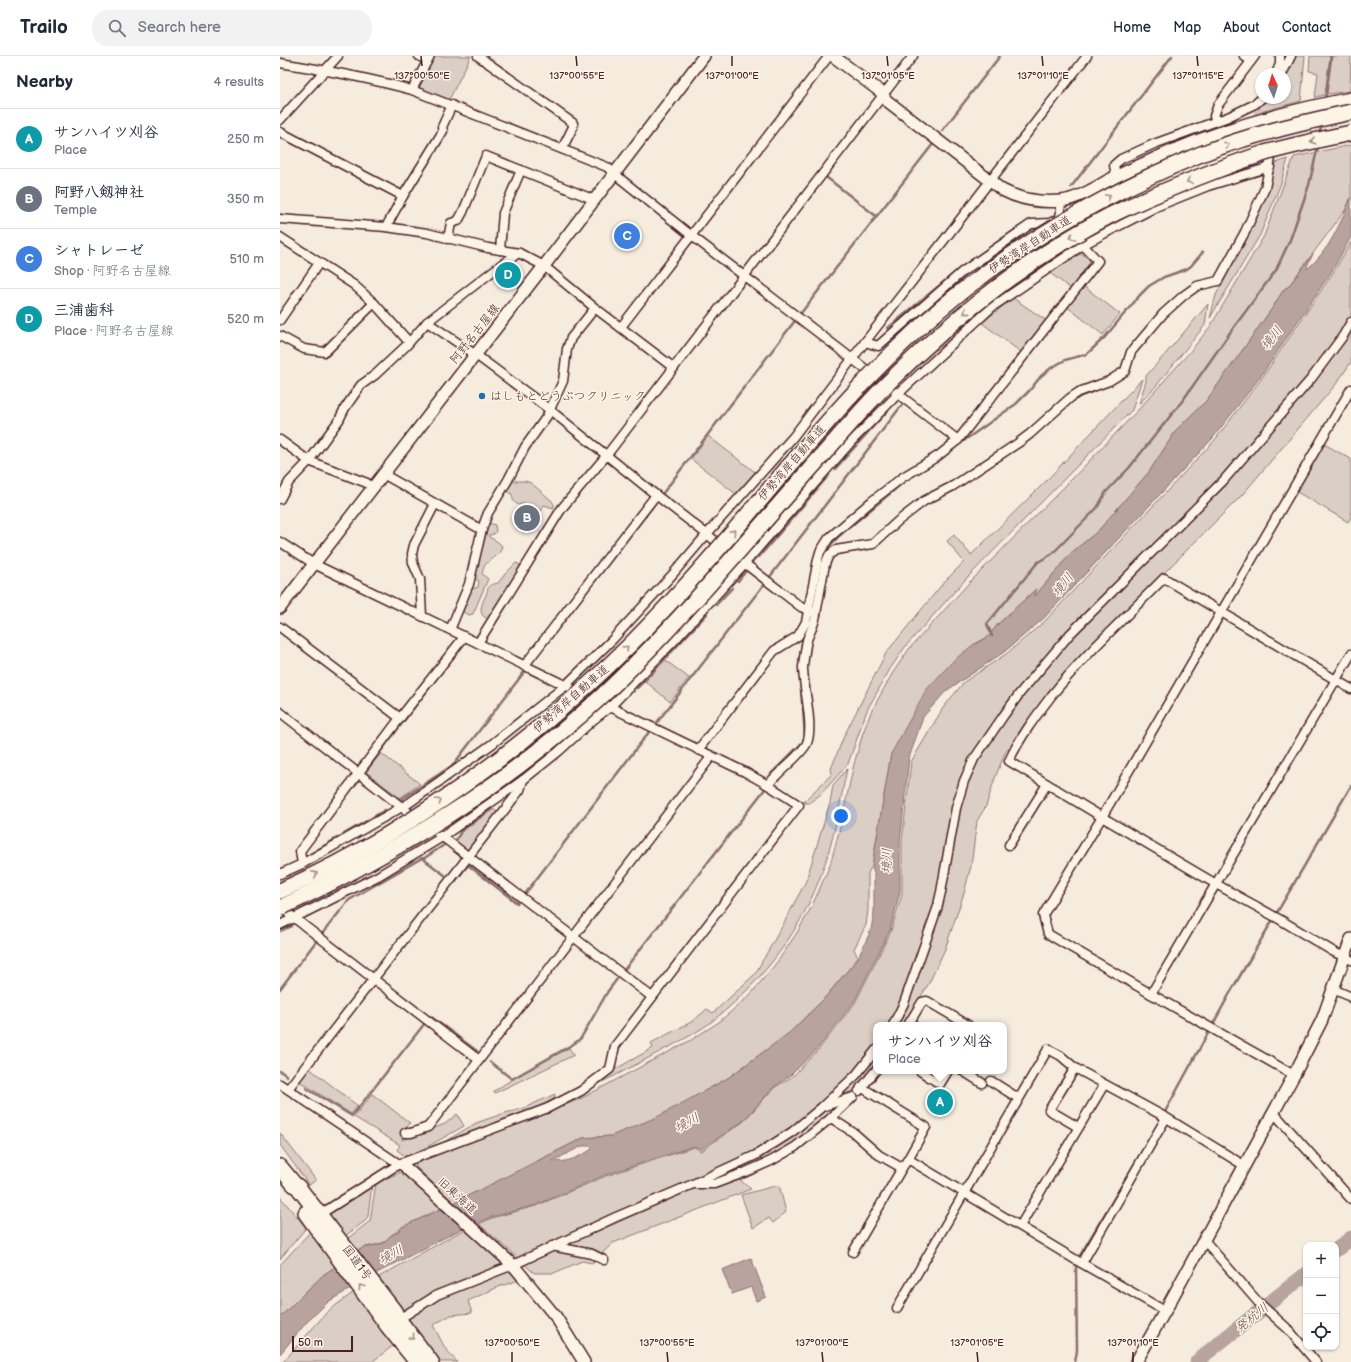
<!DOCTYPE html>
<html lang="en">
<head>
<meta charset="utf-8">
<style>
	:root { --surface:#fff; --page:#f2f2f3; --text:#1f2937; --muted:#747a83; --line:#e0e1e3; --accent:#d93025 }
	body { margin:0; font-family:"Balsamiq Sans","Klee One",sans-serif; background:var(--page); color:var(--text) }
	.controls { position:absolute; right:12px; bottom:12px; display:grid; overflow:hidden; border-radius:8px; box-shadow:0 1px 3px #0004 }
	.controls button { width:36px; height:36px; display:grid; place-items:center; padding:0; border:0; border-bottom:1px solid var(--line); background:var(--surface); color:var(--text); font:20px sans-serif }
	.compass { position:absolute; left:975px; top:12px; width:36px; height:36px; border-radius:50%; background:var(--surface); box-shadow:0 1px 3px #0004; rotate:356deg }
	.scale { position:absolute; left:12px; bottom:10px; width:61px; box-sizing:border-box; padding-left:4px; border:2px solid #4a1f2b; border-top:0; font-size:11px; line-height:14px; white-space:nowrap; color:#4a1f2b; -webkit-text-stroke:3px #fcf5e5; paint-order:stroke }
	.you { position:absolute; left:561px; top:760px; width:14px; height:14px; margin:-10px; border:3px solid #fff; border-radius:50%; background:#1a73e8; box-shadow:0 0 0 6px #1a73e833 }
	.badge { display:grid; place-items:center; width:26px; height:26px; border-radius:50%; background:var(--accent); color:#fff; font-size:13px; font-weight:700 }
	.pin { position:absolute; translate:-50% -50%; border:2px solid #fff; box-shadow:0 1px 4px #0006 }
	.popup { position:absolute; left:593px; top:966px; width:134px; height:52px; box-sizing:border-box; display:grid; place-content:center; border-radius:8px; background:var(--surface); filter:drop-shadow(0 1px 3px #0005); font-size:13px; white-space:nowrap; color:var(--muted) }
	.popup b { font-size:15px; color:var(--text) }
	.popup::after { content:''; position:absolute; left:50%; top:100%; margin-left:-8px; border:8px solid transparent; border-top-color:var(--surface) }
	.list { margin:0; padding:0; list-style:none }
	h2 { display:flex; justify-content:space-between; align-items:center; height:52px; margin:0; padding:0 16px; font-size:17px }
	h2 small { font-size:13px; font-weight:400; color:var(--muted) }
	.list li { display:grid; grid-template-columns:26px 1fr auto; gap:12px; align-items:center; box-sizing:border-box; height:60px; padding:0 16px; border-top:1px solid var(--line) }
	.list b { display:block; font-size:15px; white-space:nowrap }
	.list p { margin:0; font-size:13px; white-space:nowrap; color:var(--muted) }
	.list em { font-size:13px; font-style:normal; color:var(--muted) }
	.icon { flex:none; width:22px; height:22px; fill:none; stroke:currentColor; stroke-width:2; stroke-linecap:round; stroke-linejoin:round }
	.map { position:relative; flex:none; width:1071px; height:1306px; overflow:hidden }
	header { display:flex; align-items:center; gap:24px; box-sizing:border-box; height:56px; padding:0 20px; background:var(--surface); border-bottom:1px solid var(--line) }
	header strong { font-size:19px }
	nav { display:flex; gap:22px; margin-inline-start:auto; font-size:14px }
	.search { width:280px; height:36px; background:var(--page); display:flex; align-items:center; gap:10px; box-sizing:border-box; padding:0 14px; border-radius:16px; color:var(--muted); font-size:15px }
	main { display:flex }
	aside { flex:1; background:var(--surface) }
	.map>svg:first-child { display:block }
</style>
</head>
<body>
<header>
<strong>Trailo</strong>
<div class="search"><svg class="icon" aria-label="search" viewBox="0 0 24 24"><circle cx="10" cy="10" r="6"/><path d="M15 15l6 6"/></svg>Search here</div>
<nav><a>Home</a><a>Map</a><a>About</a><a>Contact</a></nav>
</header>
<main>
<aside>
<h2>Nearby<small>4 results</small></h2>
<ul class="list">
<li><span class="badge" style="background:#0f9aa8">A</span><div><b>サンハイツ刈谷</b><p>Place</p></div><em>250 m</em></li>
<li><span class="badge" style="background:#6b7280">B</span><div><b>阿野八剱神社</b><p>Temple</p></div><em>350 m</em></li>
<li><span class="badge" style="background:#3f7fe0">C</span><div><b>シャトレーゼ</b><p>Shop · 阿野名古屋線</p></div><em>510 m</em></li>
<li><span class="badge" style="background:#0f9aa8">D</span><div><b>三浦歯科</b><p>Place · 阿野名古屋線</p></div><em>520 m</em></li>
</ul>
</aside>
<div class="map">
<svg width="1071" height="1306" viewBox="0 0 1071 1306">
	<rect width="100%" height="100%" fill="#f5ecde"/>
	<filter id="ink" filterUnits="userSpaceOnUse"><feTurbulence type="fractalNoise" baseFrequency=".025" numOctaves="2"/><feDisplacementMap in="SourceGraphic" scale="8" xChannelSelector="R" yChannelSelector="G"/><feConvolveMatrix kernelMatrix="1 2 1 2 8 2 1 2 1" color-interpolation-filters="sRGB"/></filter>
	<g filter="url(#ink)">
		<g fill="#dbcec4" stroke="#927678">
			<path d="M154 0H191L169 44 140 33 139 29Z"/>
			<path d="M1013 0H1025L1021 45 980 56 979 52C985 39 992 42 1005 42V19Z"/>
			<path d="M1030 0H1050L1045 39 1035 41 1038 17 1029 15Z"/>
			<path d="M1052 0H1071L1070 35 1047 38Z"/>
			<path d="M1071 89V141L1066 153 1008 231 1004 233 993 251 952 309 926 345 897 373 869 416 818 475 791 497 755 540V534L718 568 708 581 693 589 611 698 592 810 588 817V854L586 869 574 893 578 902 543 944 509 977 448 1022 377 1062 331 1080 303 1082 174 1147 135 1110 136 1108 160 1096 189 1087 302 1042 411 984 439 966 470 939 498 905 518 875 532 850 550 809 560 772 574 708 583 677 591 656 612 618 629 593 688 528 794 421 858 354 908 298 930 271 984 180 1014 101Z"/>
			<path d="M1008 103 1001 127 980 179 930 262 936 239 983 147 996 107Z"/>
			<path d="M1071 186V306L1057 327 963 438 849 552 769 640 725 697 715 722 706 750 697 765 691 810 684 837 665 893 649 927 624 969H596V1009L575 1034 540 1047 495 1084 412 1126 238 1202 199 1168 212 1162 256 1150 326 1120 414 1091 421 1095 463 1066 494 1032 513 1020 539 993 575 947 611 875 622 838V785L631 706 663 652 684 626 726 598 764 566 934 385 982 322 1053 217Z"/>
			<path d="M802 198 809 203 810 208 791 233 770 217 798 199Z"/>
			<path d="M802 229 840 258 823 279 786 250Z"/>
			<path d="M733 242 767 265 742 297 702 267Z"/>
			<path d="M928 248 925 269 876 330 859 348 866 325V320L882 302Z"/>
			<path d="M862 323 852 354 684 525 625 591 610 613 587 654 568 708 541 738 529 747H525L524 745 552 718 551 713 564 680 606 597 664 526 684 506 667 485 674 479 691 499 765 426Z"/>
			<path d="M428 380 475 416 456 438 411 403Z"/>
			<path d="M1044 388 1071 403V461L1068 466 1017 436Z"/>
			<path d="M235 425H245L251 427 271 444 274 448V452L264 449 261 455C253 455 247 445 239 449 233 446 233 445 232 438L227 436V434L232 426Z"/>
			<path d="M209 467 215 469 216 475 214 478 209 479V481L218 486 222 490C220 501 211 502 205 509 203 512 203 515 202 518L208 523 193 558 189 559 183 556V554L192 533 198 531 199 525 194 522Z"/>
			<path d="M236 507 239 508 240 511 209 563C196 560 202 547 206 539 207 536 208 532 209 530 212 528 215 528 218 527L225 518Z"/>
			<path d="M385 604 409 622 390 646 365 625Z"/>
			<path d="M101 697 140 728 120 742 86 716Z"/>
			<path d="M567 713C560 746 555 780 543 813 523 872 484 924 435 963 420 975 401 985 383 994 361 1006 339 1018 316 1029L315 1028 332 1015 373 992 371 987 413 965 427 953 433 957 475 918 504 867 526 825 550 747 553 729Z"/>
			<path d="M213 753 218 757 190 795H185L175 787 182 775Z"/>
			<path d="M289 992 294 999 215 1037 214 1035 231 1024Z"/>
			<path d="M29 1012 78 1050 71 1058 19 1025Z"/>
			<path d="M92 1038 130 1067 124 1075 122 1084 165 1068 177 1058 184 1070 147 1091 126 1101 117 1094 120 1089 74 1061Z"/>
			<path d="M275 1038 274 1043 250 1055 154 1092 196 1067 225 1057 242 1053Z"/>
			<path d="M564 1046 514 1089 490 1103 434 1126H425L513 1079 545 1054Z"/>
			<path d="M0 1077 36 1124 29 1129 0 1089Z"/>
			<path d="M123 1115 163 1152 122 1171C117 1177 114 1176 109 1181 106 1183 106 1186 102 1187 93 1190 85 1190 77 1195L67 1183 90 1165 96 1127Z"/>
			<path d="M460 1124 471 1133 333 1187 312 1207 302 1205 274 1217H254L244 1208 288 1188 416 1132 435 1131Z"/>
			<path d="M92 1129 88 1160 85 1165 65 1180 49 1158Z"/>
			<path d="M499 1129 506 1156 493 1167 489 1162 473 1172 461 1139Z"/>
			<path d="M0 1141 8 1150 26 1172 0 1203Z"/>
			<path d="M185 1173 224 1208 156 1236 122 1255 97 1222Z"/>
			<path d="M30 1176 55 1211 43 1219 0 1261V1209Z"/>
			<path d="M231 1214 242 1223 218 1231 188 1245 192 1257 171 1259 153 1269 165 1292 177 1306H158L127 1263 161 1241Z"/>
			<path d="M74 1236 114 1289 92 1306H3L47 1256Z"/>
		</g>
		<g fill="#b8a39e" stroke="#8c6e70" fill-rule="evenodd">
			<path d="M1071 141V181L1052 215 981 320 932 383 763 563 724 596 666 635 643 661 629 702 620 786V836L610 874 574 946 538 992 512 1018 494 1031 462 1066 421 1093 414 1090 325 1119 256 1149 212 1161 198 1167 174 1147 303 1082 331 1080 377 1061 448 1022 509 977 543 944 578 902 591 874 594 856V817L592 810 611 698 646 634 674 604 693 589 708 581 718 568 756 533 755 540 791 497 818 475 869 416 897 373 926 345 952 309 993 251 1004 233 1008 231 1033 198 1027 210V213C1049 195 1061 167 1071 141ZM302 1090H311L312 1093C301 1100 286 1108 273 1105Z"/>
			<path d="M163 1152 185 1171 97 1217 48 1246 26 1267 0 1298V1261L43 1219 84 1191H89L104 1187 110 1180 118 1176 122 1171Z"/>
			<path d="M471 1202 486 1241 476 1245 471 1231 452 1238 442 1214Z"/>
		</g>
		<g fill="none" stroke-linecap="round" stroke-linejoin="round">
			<g stroke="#8c6e70" stroke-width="2.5">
				<path d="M1045 45 1051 0"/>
				<path d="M662 75 720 0"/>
				<path d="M1040 79 1041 68"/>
				<path d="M546 121 596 160"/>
				<path d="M791 131 892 0"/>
				<path d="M521 257 653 88"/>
				<path d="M608 272 683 210 741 170"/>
				<path d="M675 391 736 348 750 334 761 320 771 312 785 304 807 298 825 281 860 239 869 230 884 221 907 213 911 210 923 196"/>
				<path d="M555 413 609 353"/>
				<path d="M383 437 514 266"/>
				<path d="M479 501 549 419"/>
				<path d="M541 507 546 494 559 480 625 425"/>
				<path d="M489 522 622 349"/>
				<path d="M458 525 466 515"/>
				<path d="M436 549 452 532"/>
				<path d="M712 580 707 568 758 506 772 498 817 452 826 436 849 412 903 344 949 278 996 214 1010 184 1029 129 1038 90"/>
				<path d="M519 605 522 589"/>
				<path d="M251 607 377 445"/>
				<path d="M159 619 84 717 120 744 173 709 245 615 269 627"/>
				<path d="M370 619 427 558"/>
				<path d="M521 629 522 647"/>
				<path d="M357 632 367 622"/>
				<path d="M349 638 354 635"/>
				<path d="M375 669 485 527"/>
				<path d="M491 718 523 686 525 680 523 652"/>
				<path d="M175 786 181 775 212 753"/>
				<path d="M30 798 105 754"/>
				<path d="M143 803 164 789"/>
				<path d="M173 826 174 827 188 809 237 847 240 844"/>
				<path d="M245 838 369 676"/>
				<path d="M0 875 12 870"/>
				<path d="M42 878 69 844 142 802 166 820"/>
				<path d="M344 914 485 733"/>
				<path d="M0 933 37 884 35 883"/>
				<path d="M149 961 150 960 197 995"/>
				<path d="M210 1006 232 1023 295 987 301 982 328 935 337 923"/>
				<path d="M0 1015 7 1020"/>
				<path d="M26 1032 72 1060 145 967"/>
				<path d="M798 1203 880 1065 950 937 1071 730"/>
				<path d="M795 1306 797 1295 796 1211 797 1207"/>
			</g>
			<g stroke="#b8a39e" stroke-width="15">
				<path d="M1056 1194 1071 1182"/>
				<path d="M917 1306 923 1300 1026 1218"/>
			</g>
			<path stroke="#d3c3ba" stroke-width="8" stroke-dasharray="8 4" stroke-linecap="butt" d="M977 54 991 99"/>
			<g stroke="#4a1f2b" stroke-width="11">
				<g id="street">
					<path d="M139 0 147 4"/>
					<path d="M198 0 293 67V71L282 93"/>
					<path d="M964 0 971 5"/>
					<path d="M0 7C45 14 89 22 132 34L327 111 342 124 412 180 678 384"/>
					<path d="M996 18 1000 8V0"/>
					<path d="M1002 18 1011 0"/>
					<path d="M132 34 150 0"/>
					<path d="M0 64 58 0"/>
					<path d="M937 64 934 60 938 49 975 0"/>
					<path d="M0 76 123 140"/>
					<path d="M836 120 834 109 841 103 874 88 948 61 975 48 982 42"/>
					<path d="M0 163 106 171 147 177 208 192 239 197 264 210 315 252 394 312"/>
					<path d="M106 171 123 140 160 80 163 75 162 71 172 49"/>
					<path d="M0 181 74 229 94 247 129 286"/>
					<path d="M168 183 171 167 178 165 183 156 206 100 310 142 314 145"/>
					<path d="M220 194 223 157 241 114"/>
					<path d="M0 264 39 207"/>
					<path d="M147 266 196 299 270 354 376 439 521 551 536 558 545 508 549 499 556 494 593 488 618 465 644 445 673 430 738 387 750 378 790 342 799 336 829 325 845 315 851 296 883 258 903 240 917 230 938 225 965 176 985 132 991 102"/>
					<path d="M341 271 549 0"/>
					<path d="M0 280 24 293 45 296 94 247"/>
					<path d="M585 286 598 290 682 216 751 168 769 167 779 163 781 157 780 145"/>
					<path d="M0 384 29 405 87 427 92 432"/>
					<path d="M103 418 202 474"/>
					<path d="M0 443 9 426 29 405 59 364 65 352 81 329 95 319 127 289 147 266 222 208 239 197"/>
					<path d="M0 486 34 508 465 716 488 729 519 749 335 990 330 1013 301 1035 268 1052 119 1108 39 1159"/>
					<path d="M142 560 140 523 133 507 132 498 134 489 155 448"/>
					<path d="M0 571 120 662"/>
					<path d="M170 574 189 528 202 473 208 457 228 424 245 391 267 360 283 325 287 293 291 282 315 252"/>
					<path d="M198 587 282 452 326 400 633 0"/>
					<path d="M244 610 376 439"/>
					<path d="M1071 633 884 522C846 561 806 597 772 639 756 660 740 681 729 705L822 761 936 828 999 863 1054 896 1071 904"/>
					<path d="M0 656 137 763"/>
					<path d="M418 694 494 595 518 580 526 566 538 503 540 496 549 482 592 445 623 421 658 400 678 384 818 205 803 189"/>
					<path d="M488 729C498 715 521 700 527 687 534 669 523 631 523 611 524 602 525 593 527 584 530 575 535 568 536 558"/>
					<path d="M147 769 372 941"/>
					<path d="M729 789 767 728"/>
					<path d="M22 808 20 795 120 662 184 581"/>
					<path d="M0 818 22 808 129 747 212 688 285 630 332 584 392 519 427 478 513 381 585 286 807 0"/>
					<path d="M0 851 199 1004"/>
					<path d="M0 869 98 820 162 781 243 724 278 696 313 664 330 651 394 585 465 507 570 387 618 338 712 251 803 189 833 173 878 150 928 130 990 111"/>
					<path d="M1053 933 1069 940 1071 942"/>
					<path d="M871 938 1071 598"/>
					<path d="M613 969 624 947 657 853 661 836 676 752 684 725 694 703 724 659 740 637 790 578 943 425 1031 323 1063 280 1071 266"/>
					<path d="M628 969 642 946 647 945 688 969"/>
					<path d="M795 1012 769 1054 798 1071"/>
					<path d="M640 1015 660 1028 668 1015"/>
					<path d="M683 1015 702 1027"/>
					<path d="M1014 1019 871 938 768 878 763 859 822 761 1071 333"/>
					<path d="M711 1025 738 1042"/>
					<path d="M0 1028 122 1110"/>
					<path d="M581 1031 646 1071 628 1103"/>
					<path d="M8 1033 240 734 243 724"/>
					<path d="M579 1035 596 1014"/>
					<path d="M573 1041 551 1062 574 1077 599 1099 622 1112 628 1103 796 1204 885 1255"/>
					<path d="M545 1050 570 1042"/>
					<path d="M994 1057 1071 1143"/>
					<path d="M125 1077H131L148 1071 431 701"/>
					<path d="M416 1128H434L466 1116 491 1105 515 1091 551 1062"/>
					<path d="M740 1170 824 1029"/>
					<path d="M924 1184 978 1246 1008 1273 1036 1306"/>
					<path d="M272 1190 312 1198 324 1204"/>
					<path d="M573 1196 622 1112"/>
					<path d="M802 1207 886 1062"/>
					<path d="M617 1252 768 993 781 1000 795 1012 885 1061 965 1110"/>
					<path d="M116 1265 157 1239 233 1209 336 1161 413 1128 476 1099 512 1076 542 1051 576 1019 596 994"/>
				</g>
			</g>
			<g stroke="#4a1f2b" stroke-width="14">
				<g id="secondary">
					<path d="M553 0 601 36 606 44 722 134C741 144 759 147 781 145 799 143 817 130 833 122 853 112 873 103 894 94 950 70 1011 54 1071 42"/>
					<path d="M0 552 264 210 424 0"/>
					<path d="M127 1113 233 1209 276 1261 304 1306"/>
					<path d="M856 1306 885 1255 1014 1019 1042 964 1071 883"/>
				</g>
			</g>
			<g stroke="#4a1f2b" stroke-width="18">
				<g id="highway">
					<path d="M0 1111 14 1128 18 1131 114 1255 118 1263 151 1306"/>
					<path d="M26 1157 108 1270 137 1306"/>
				</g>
			</g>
			<use href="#street" stroke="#fcf5e5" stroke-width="8"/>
			<use href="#secondary" stroke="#fcf5e5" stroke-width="11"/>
			<use href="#highway" stroke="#fcf5e5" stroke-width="15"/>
			<g stroke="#4a1f2b" stroke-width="18" stroke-linecap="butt">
				<g id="highway-bridge">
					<path d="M0 835C146 769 282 665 390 547 488 442 572 321 686 232 758 176 838 132 921 98 969 79 1021 67 1071 56"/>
					<path d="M0 852C117 796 225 730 321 641 400 567 468 483 540 402 564 375 587 347 613 322 677 259 749 202 829 160 855 147 882 136 909 125 934 115 960 105 985 97 1014 89 1042 83 1071 77"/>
				</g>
			</g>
			<use href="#highway-bridge" stroke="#fcf5e5" stroke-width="15"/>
		</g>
		<defs><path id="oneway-chevron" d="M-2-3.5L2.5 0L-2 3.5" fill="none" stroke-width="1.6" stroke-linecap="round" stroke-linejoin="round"/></defs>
		<g stroke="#a38a88">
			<use href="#oneway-chevron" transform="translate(1033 85) rotate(167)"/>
			<use href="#oneway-chevron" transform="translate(947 89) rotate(-19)"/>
			<use href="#oneway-chevron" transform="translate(909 125) rotate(158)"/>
			<use href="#oneway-chevron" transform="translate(828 141) rotate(-27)"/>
			<use href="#oneway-chevron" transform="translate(792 181) rotate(149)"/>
			<use href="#oneway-chevron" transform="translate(686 256) rotate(140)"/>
			<use href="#oneway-chevron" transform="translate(453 476) rotate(-49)"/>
			<use href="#oneway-chevron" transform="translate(346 592) rotate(-45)"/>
			<use href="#oneway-chevron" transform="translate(159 745) rotate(-34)"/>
			<use href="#oneway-chevron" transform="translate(35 818) rotate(-27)"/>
			<use href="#oneway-chevron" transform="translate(81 1231) rotate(-126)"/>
			<use href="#oneway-chevron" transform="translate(132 1281) rotate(53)"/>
		</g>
	</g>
	<path fill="none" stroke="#4a1f2b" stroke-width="1.5" d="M141 0 142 10M296 0 297 10M452 0V10M607 0 608 10M762 0 763 10M917 0 918 10M232 1296V1306M387 1296 388 1306M542 1296 543 1306M697 1296 698 1306M853 1296V1306"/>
	<circle fill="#1f6fb2" stroke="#fcf5e5" stroke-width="1.5" cx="202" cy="340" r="4"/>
	<g text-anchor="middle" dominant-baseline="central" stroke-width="3" stroke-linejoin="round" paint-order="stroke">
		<g font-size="12" fill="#4a1f2b" stroke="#fcf5e5">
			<text transform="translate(750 189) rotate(-33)">伊勢湾岸自動車道</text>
			<text transform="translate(195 278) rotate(-52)">阿野名古屋線</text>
			<text transform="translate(512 407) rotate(-49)">伊勢湾岸自動車道</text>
			<text transform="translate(291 643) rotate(-41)">伊勢湾岸自動車道</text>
			<text transform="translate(177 1140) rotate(42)">旧東海道</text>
			<text transform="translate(77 1207) rotate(53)">国道1号</text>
		</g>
		<g font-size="12" fill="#4a1f2b" stroke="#fcf5e5" text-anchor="start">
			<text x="210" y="340">はしもとどうぶつクリニック</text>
		</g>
		<g font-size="13" font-style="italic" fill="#704d53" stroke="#fcf5e5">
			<text transform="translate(992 282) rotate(-53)">境川</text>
			<text transform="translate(783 529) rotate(-51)">境川</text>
			<text transform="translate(607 805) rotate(-89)">境川</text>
			<text transform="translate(407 1067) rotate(-29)">境川</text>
			<text transform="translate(111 1199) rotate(-29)">境川</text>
			<text transform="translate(972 1262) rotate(-39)">発杭川</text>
		</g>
	</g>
	<g font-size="10" text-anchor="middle" fill="#4a1f2b" stroke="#fcf5e5" stroke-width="3" stroke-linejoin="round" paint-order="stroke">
		<text x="142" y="23">137°00'50"E</text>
		<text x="297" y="23">137°00'55"E</text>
		<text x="452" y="23">137°01'00"E</text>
		<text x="608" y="23">137°01'05"E</text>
		<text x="763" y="23">137°01'10"E</text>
		<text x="918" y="23">137°01'15"E</text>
		<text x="232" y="1290">137°00'50"E</text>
		<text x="387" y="1290">137°00'55"E</text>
		<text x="542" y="1290">137°01'00"E</text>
		<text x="697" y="1290">137°01'05"E</text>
		<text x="853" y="1290">137°01'10"E</text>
	</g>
</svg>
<div class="controls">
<button>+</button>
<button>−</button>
<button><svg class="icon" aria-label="locate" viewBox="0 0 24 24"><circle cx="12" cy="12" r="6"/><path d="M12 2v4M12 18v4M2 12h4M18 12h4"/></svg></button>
</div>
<svg class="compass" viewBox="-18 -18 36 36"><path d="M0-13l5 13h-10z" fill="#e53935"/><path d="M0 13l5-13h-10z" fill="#747a83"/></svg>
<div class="scale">50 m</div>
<div class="you"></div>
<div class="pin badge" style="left:660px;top:1046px;background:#0f9aa8">A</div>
<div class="popup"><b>サンハイツ刈谷</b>Place</div>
<div class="pin badge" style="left:247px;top:462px;background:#6b7280">B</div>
<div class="pin badge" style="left:347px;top:180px;background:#3f7fe0">C</div>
<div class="pin badge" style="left:228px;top:219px;background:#0f9aa8">D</div>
</div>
</main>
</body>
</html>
